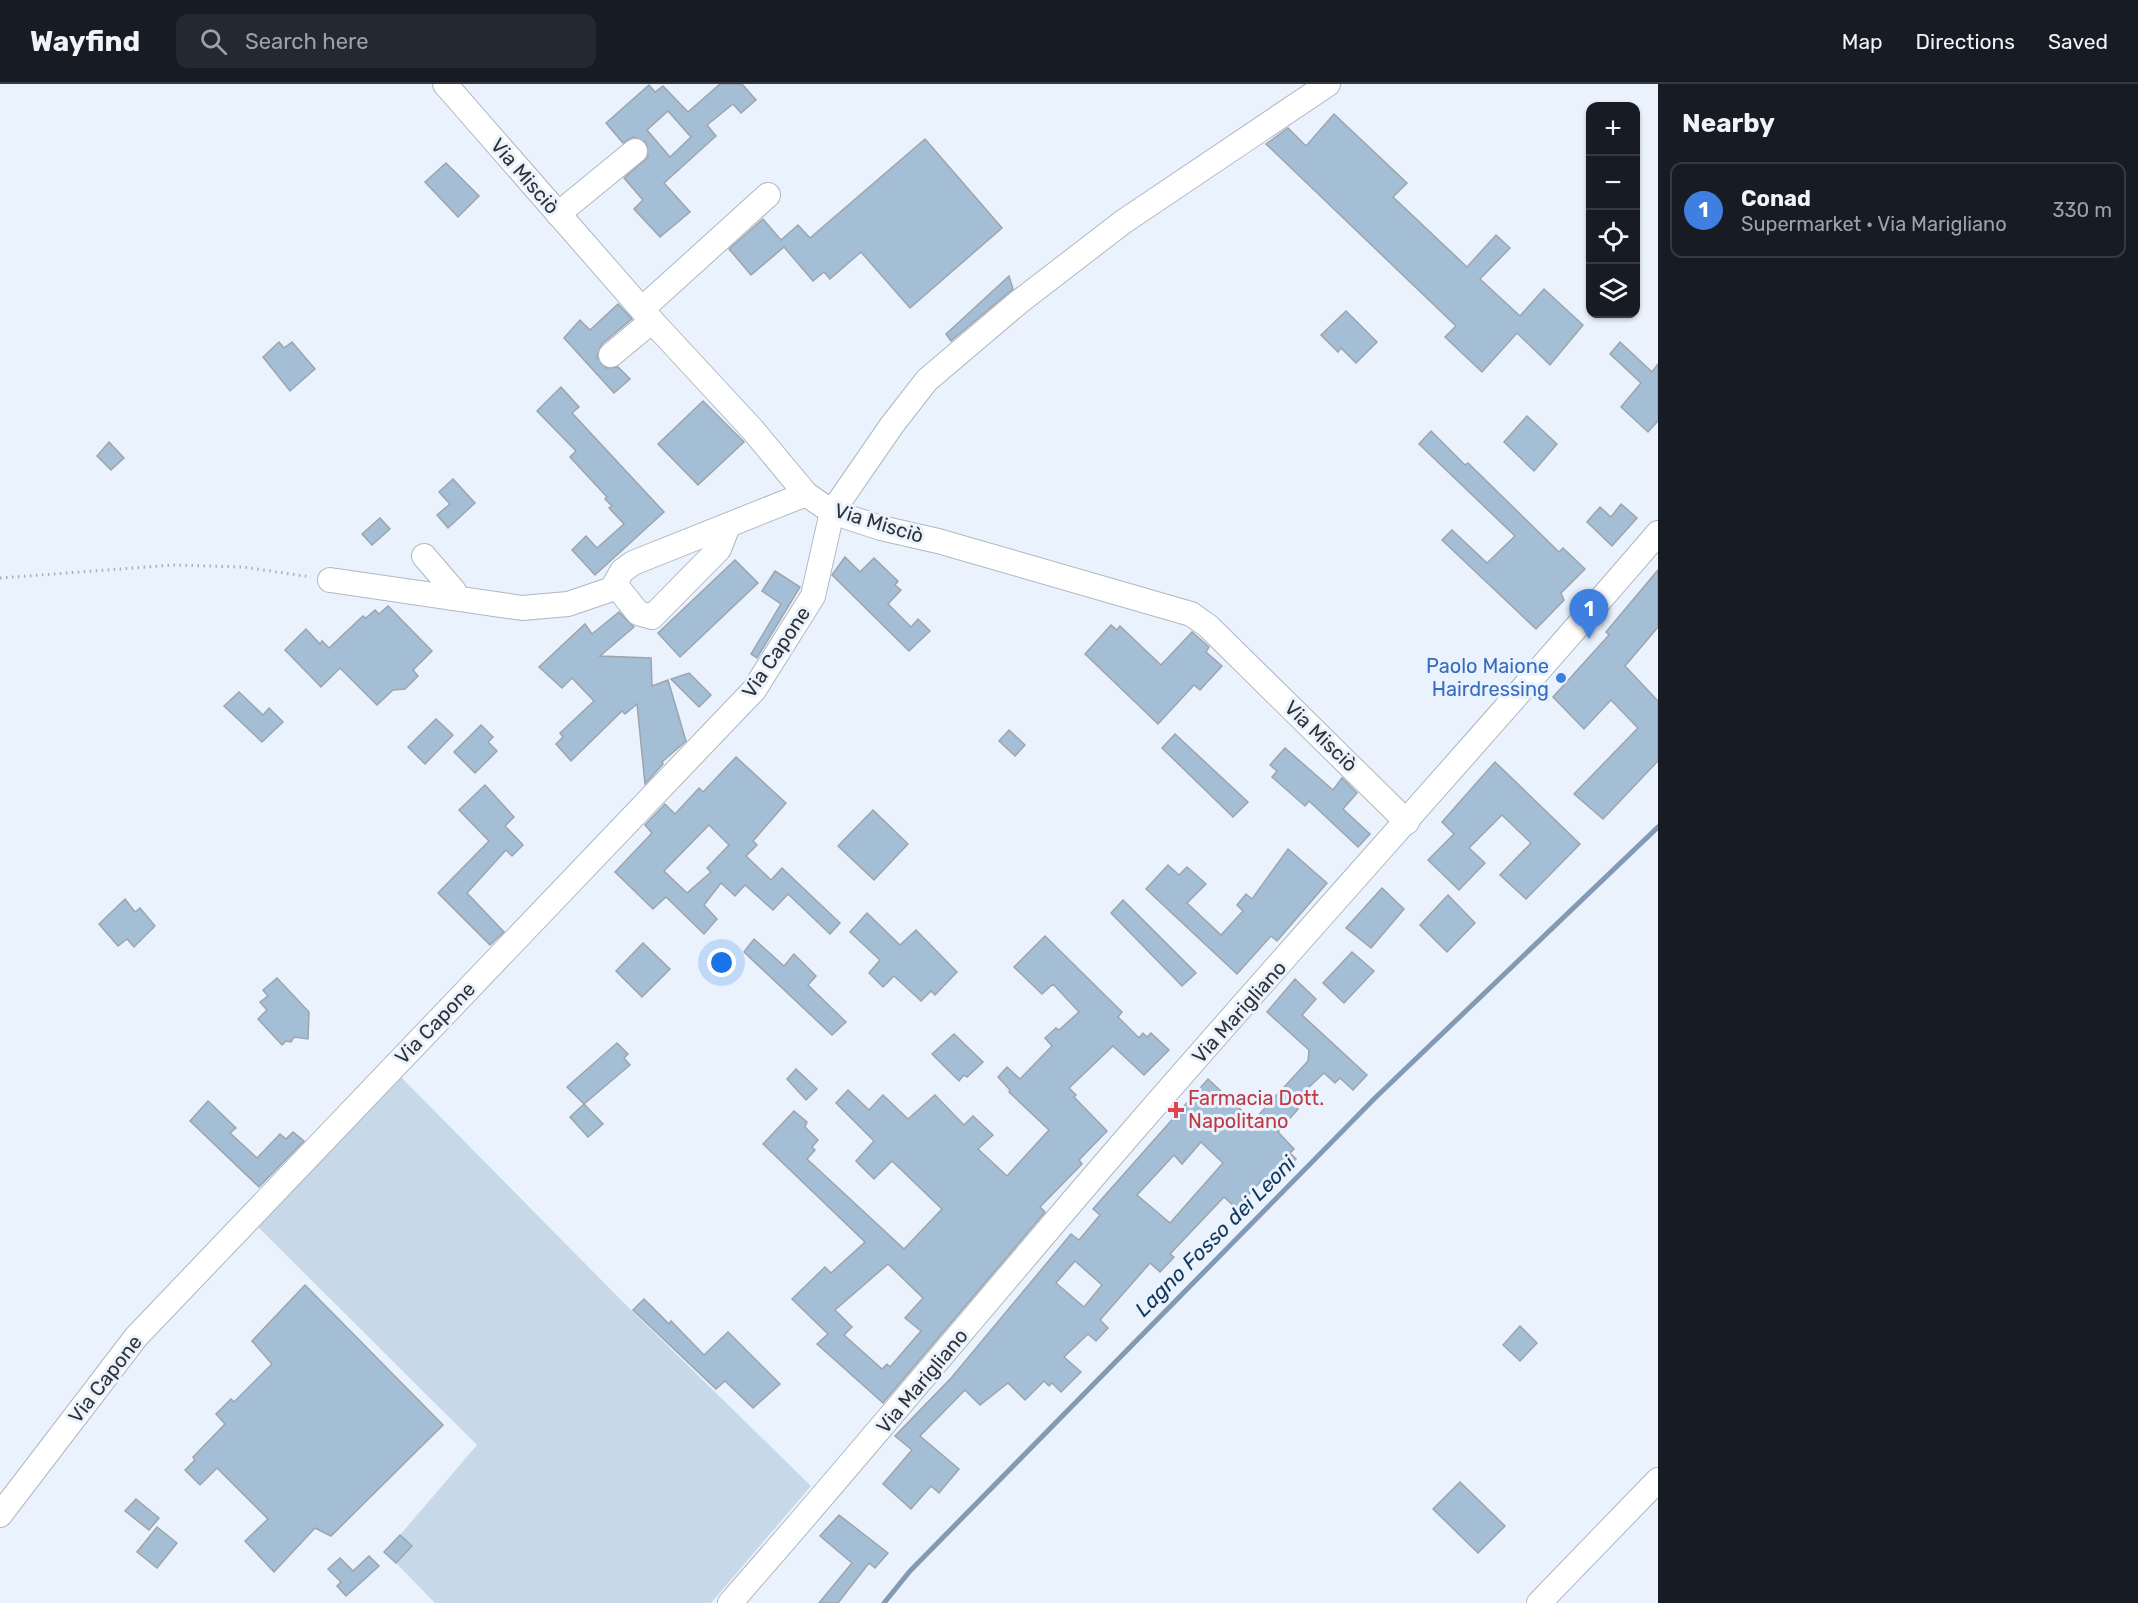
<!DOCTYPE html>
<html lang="en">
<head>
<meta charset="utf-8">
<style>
	:root { --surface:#171b24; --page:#242831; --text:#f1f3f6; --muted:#9ea1a6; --line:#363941; --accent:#5b772b }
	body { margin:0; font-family:Rubik,sans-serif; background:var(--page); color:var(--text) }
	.controls { position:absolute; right:18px; top:18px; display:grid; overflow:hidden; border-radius:12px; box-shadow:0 2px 4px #0004 }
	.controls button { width:54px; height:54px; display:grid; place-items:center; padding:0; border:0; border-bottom:2px solid var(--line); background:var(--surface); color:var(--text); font:30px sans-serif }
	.you { position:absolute; left:722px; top:879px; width:21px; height:21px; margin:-15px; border:4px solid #fff; border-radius:50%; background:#1a73e8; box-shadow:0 0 0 9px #1a73e833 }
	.badge { display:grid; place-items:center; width:39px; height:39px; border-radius:50%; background:var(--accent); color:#fff; font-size:20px; font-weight:700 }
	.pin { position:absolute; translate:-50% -50px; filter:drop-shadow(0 2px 3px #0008) }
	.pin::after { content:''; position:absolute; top:32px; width:21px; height:18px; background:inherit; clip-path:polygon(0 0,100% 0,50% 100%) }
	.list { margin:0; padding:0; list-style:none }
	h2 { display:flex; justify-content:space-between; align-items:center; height:78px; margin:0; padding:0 24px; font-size:26px }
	h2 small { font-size:20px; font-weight:400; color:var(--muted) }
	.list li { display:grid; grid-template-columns:39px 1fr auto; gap:18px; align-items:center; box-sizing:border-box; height:96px; margin:0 12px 12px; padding:0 12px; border:2px solid var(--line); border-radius:12px }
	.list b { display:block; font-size:22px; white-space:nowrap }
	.list p { margin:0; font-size:20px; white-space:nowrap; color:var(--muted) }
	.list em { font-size:20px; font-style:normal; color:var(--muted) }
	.icon { flex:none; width:33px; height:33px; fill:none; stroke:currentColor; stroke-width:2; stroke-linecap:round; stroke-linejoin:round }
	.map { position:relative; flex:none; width:1658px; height:1519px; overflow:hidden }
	header { display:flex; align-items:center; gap:36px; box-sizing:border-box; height:84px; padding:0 30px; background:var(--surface); border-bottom:2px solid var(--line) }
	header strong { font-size:28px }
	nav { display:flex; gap:33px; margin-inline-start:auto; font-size:21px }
	.search { width:420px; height:54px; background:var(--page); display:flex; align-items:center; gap:15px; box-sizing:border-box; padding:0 21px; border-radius:12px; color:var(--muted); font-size:22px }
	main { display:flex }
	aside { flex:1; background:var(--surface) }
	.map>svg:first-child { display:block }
</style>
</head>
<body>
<header>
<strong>Wayfind</strong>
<div class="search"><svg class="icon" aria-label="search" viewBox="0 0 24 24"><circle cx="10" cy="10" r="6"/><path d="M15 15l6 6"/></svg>Search here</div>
<nav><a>Map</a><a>Directions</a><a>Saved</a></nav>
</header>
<main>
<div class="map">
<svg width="1658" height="1519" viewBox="0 0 1658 1519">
	<rect width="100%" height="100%" fill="#eaf3fd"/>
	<path fill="#c7d8e8" d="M396 988 623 1218 811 1402 711 1519H435L396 1479 412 1463 400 1451 477 1361 253 1138Z"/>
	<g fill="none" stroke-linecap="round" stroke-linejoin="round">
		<path stroke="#839ab2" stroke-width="5" d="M884 1519 910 1487 1375 1014 1658 743"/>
	</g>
	<g fill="#a4bed6" stroke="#9ca5ae" stroke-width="1.5" fill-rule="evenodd">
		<path d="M720 0H742L756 16 741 29 733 20 707 41 716 52 664 99 690 128 660 153 634 125 643 116 624 94 648 73 646 58 633 53 623 59 606 39 649 1 655 8 663 2 688 28ZM668 27 691 53 670 73 647 46Z"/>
		<path d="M1334 30 1407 99 1393 113 1467 183 1496 151 1510 164 1480 195 1520 232 1544 205 1583 241 1550 281 1517 249 1482 288 1445 253 1456 242 1266 60 1288 44 1306 62Z"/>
		<path d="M925 55 1002 144 910 224 861 168 830 195 824 188 813 197 784 163 751 191 729 165 763 135 781 156 798 141 810 154Z"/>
		<path d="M446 79 479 112 458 133 425 98Z"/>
		<path d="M1009 192 1013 205 951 257 946 250Z"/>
		<path d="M618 220 632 235 602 260 597 273 606 284 618 283 630 295 614 309 564 254 580 236 590 246Z"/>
		<path d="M1346 227 1377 258 1356 279 1341 264 1338 268 1321 251Z"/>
		<path d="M279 258 284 264 292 258 315 285 290 307 263 273Z"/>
		<path d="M1620 258 1652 288 1658 280V337L1648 348 1621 323 1641 299 1610 270Z"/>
		<path d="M561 303 579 323 572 329 664 428 595 491 572 466 586 452 597 464 624 440 609 424 612 422 605 415 607 413 570 373 576 367 537 327Z"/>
		<path d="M703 317 744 358 698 401 658 360Z"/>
		<path d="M1527 332 1557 360 1534 387 1504 358Z"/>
		<path d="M1431 347 1465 381 1468 379 1559 468 1563 464 1585 485 1561 509 1564 516 1536 545 1442 456 1452 446 1487 479 1515 452 1419 360Z"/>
		<path d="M109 358 124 374 111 386 97 372Z"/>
		<path d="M453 395 475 419 448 444 437 431 450 420 439 408Z"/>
		<path d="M1621 420 1637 434 1612 462 1587 438 1600 423 1611 433Z"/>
		<path d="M380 434 390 445 372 461 362 450Z"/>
		<path d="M845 473 860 488 874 474 898 497 895 501 901 506 888 520 911 543 918 535 930 547 909 567 832 491Z"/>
		<path d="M735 476 758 499 680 573 658 549Z"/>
		<path d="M1658 486V543L1625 582 1658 617V677L1603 735 1574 710 1638 644 1611 616 1584 645 1553 613 1609 551 1606 548Z"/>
		<path d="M775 487 800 503 757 574 751 570 781 520 762 507Z"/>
		<path d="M388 522 432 567 413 586 418 592 405 605 393 606 377 621 340 584 321 603 285 566 306 545 320 560 322 557 329 564 363 532 366 534 375 526 379 530Z"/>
		<path d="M619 528 634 543 600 572 651 574 652 602 668 596 686 657 662 678 663 680 645 700 637 620 625 630 622 627 571 677 556 660 563 653 560 649 594 617 572 594 562 604 539 583 585 540 592 550Z"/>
		<path d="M1111 541 1117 546 1120 542 1161 581 1192 548 1209 563 1206 568 1222 582 1200 606 1194 601 1158 640 1085 570Z"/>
		<path d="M689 589 711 611 699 623 671 595Z"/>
		<path d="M239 608 263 631 269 624 283 638 262 658 224 622Z"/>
		<path d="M436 635 453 651 425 680 408 663Z"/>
		<path d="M481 641 493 653 488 658 497 667 475 689 454 668Z"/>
		<path d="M1009 646 1025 661 1015 672 999 657Z"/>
		<path d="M1175 650 1248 718 1233 733 1162 664Z"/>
		<path d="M1285 664 1333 706 1342 694 1357 709 1343 725 1370 750 1358 763 1309 717 1305 722 1272 693 1277 687 1270 681Z"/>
		<path d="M736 673 786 719 753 757 757 761 746 772 771 796 782 784 840 839 830 850 788 810 773 826 745 801 735 812 721 799 704 821 717 835 704 850 666 813 653 825 615 788 652 749 645 741 665 720 675 730 699 704 703 708ZM709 741 729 761 707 784 711 788 687 809 664 787Z"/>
		<path d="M1495 678 1580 760 1526 815 1500 791 1531 759 1502 731 1469 764 1485 779 1459 806 1428 776 1454 750 1442 738Z"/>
		<path d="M485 701 514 733 505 742 523 761 512 772 506 766 467 809 504 848 490 861 438 809 489 757 459 726Z"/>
		<path d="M873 726 908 760 874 796 838 762Z"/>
		<path d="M1288 765 1327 799 1277 857 1271 852 1237 890 1146 805 1168 781 1179 791 1187 783 1206 800 1187 819 1221 851 1243 827 1237 821 1246 810 1252 815Z"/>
		<path d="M1382 804 1404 825 1371 864 1346 844Z"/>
		<path d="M1448 811 1475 839 1447 868 1420 841Z"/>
		<path d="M125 815 135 828 140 824 155 842 134 863 127 855 118 862 99 840Z"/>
		<path d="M1123 816 1196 889 1182 902 1111 829Z"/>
		<path d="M867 829 900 861 916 846 957 888 935 911 931 907 921 917 894 892 883 903 869 889 880 876 850 848Z"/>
		<path d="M1045 852 1122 928 1118 933 1139 954 1143 949 1147 953 1151 949 1169 966 1144 991 1113 962 1069 1004 1076 1011 1074 1013 1107 1047 1079 1076 1082 1080 1040 1123 1045 1128 883 1319 817 1260 828 1250 792 1215 825 1183 831 1189 865 1158 763 1060 794 1027 807 1038 805 1043 818 1056 812 1063 815 1066 807 1075 904 1165 942 1125 892 1077 874 1095 856 1077 874 1057 836 1019 848 1006 869 1026 883 1011 908 1035 935 1011 964 1041 973 1032 993 1051 978 1065 1007 1092 1049 1046 1009 1008 1010 1006 998 993 1007 983 1020 995 1052 962 1045 954 1056 944 1059 946 1079 928 1053 900 1042 910 1014 883ZM888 1180 923 1214 905 1234 921 1247 890 1283 887 1280 882 1285 844 1251 852 1243 835 1226Z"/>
		<path d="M754 855 784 882 794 870 816 892 808 901 846 938 832 951 744 868Z"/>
		<path d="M643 859 670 885 642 913 616 887Z"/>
		<path d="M1352 868 1374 887 1344 919 1323 899Z"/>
		<path d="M277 894 309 928 308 955 294 953 291 958 286 957 282 961 258 935 267 926 260 918 268 912 263 906Z"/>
		<path d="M1295 895 1316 915 1302 931 1367 991 1353 1006 1340 994 1335 999 1324 989 1292 1019 1298 1025 1278 1048 1294 1065 1290 1069 1296 1075 1268 1103 1262 1096 1236 1124 1224 1113 1170 1170 1174 1173 1160 1188 1150 1179 1100 1236 1108 1244 1096 1257 1088 1250 1064 1273 1081 1288 1061 1308 1052 1299 1049 1302 1044 1297 1025 1316 1008 1299 980 1321 965 1306 920 1352 959 1385 939 1409 931 1402 911 1425 883 1400 912 1366 895 1352 952 1293 1071 1150 1079 1156 1100 1131 1093 1125 1208 995 1253 1037 1308 977 1309 966 1267 928ZM1201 1058 1223 1079 1170 1139 1137 1111 1174 1071 1182 1080ZM1075 1177 1102 1201 1084 1223 1056 1199Z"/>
		<path d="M954 950 983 978 967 993 964 991 959 997 932 970Z"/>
		<path d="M617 959 628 970 624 974 630 981 584 1020 567 1003Z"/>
		<path d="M796 985 817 1005 806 1016 787 995Z"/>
		<path d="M208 1017 236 1044 230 1049 257 1074 280 1050 286 1055 293 1048 304 1057 259 1103 190 1037Z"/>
		<path d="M584 1020 603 1040 588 1053 570 1033Z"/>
		<path d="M305 1201 443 1341 331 1452 315 1444 274 1488 245 1457 268 1435 217 1384 200 1401 185 1386 195 1376 193 1373 225 1340 216 1330 231 1315 234 1318 272 1280 252 1257Z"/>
		<path d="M644 1215 669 1240 671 1237 704 1271 728 1248 780 1300 753 1324 725 1297 716 1305 633 1226Z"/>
		<path d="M1520 1242 1537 1259 1520 1277 1503 1261Z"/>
		<path d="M1460 1398 1505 1442 1478 1469 1433 1425Z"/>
		<path d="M136 1415 159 1434 149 1446 125 1427Z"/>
		<path d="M839 1431 888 1469 875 1484 869 1479 838 1519H819L852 1479 820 1452Z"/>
		<path d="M157 1443 177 1459 157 1484 137 1468Z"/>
		<path d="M400 1451 412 1462 396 1479 384 1468Z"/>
		<path d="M369 1472 379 1482 346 1512 337 1502 341 1498 328 1485 340 1474 353 1487Z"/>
	</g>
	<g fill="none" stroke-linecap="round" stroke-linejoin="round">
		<g stroke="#aeb8c0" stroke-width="26">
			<g id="minor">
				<path d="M445 0 652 237 752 345 806 410 832 428 881 444 938 457 1191 530 1208 542 1407 738"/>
				<path d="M558 130 635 67"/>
				<path d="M642 225 768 111"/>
				<path d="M611 271 652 237"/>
				<path d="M424 472 454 507 453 514"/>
				<path d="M330 496 522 524 568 520 612 505 622 487 633 479 806 410"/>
				<path d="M615 500 638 529 652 533 719 465 728 442"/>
				<path d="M0 1431 136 1253 754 606 813 512 832 428 892 341 927 296 1019 218 1123 138 1328 0"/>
				<path d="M730 1519C866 1364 997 1204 1132 1048 1306 847 1485 651 1658 449"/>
				<path d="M1539 1519 1658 1396"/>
			</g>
		</g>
		<path stroke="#a7afb6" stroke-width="3" stroke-dasharray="1.5 4.5" stroke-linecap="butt" d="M0 494 173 481 243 483 311 493"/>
		<use href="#minor" stroke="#fff" stroke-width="24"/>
	</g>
	<circle fill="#3f7fe0" stroke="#eaf3fd" stroke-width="2" cx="1561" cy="594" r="6"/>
	<path fill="#e0444e" stroke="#eaf3fd" stroke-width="2" d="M1173 1017h6v6h6v6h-6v6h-6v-6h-6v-6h6z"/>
	<g text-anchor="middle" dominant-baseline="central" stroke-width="6" stroke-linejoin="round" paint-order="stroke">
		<g font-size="20" fill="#2f3336" stroke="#eaf3fd">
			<text transform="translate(525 92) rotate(49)">Via Misciò</text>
			<text transform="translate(879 439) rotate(17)">Via Misciò</text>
			<text transform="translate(776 568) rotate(-56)">Via Capone</text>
			<text transform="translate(1321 652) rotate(44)">Via Misciò</text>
			<text transform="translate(1239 928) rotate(-48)">Via Marigliano</text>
			<text transform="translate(435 939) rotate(-46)">Via Capone</text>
			<text transform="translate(105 1295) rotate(-52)">Via Capone</text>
			<text transform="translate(922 1297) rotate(-50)">Via Marigliano</text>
		</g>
		<g font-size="20" fill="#366cbe" stroke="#eaf3fd" text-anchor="end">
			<text x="1549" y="582">Paolo Maione<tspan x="1549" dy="23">Hairdressing</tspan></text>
		</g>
		<g font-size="20" fill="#be3a42" stroke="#eaf3fd" text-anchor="start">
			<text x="1188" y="1014">Farmacia Dott.<tspan x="1188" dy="23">Napolitano</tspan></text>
		</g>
		<g font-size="21" font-style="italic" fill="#12375a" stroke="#eaf3fd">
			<text transform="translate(1215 1152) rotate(-45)">Lagno Fosso dei Leoni</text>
		</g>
	</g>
</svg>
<div class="controls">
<button>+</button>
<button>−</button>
<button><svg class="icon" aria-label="locate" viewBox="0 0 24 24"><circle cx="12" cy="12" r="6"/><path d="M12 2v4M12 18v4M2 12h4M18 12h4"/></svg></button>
<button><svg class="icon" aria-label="layers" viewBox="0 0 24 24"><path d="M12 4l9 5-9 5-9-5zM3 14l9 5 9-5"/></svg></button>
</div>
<div class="you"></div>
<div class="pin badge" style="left:1589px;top:555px;background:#3f7fe0">1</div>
</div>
<aside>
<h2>Nearby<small></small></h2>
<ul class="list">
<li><span class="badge" style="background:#3f7fe0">1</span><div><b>Conad</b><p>Supermarket · Via Marigliano</p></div><em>330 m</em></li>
</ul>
</aside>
</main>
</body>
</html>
